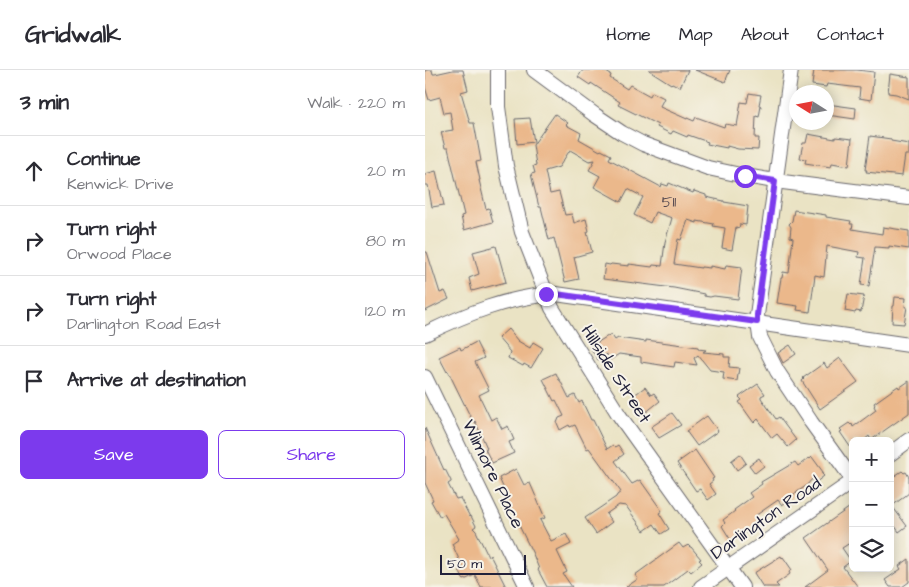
<!DOCTYPE html>
<html lang="en">
<head>
<meta charset="utf-8">
<style>
	:root { --surface:#fff; --page:#f2f2f3; --text:#2b2b33; --muted:#7c7c81; --line:#e1e1e2; --accent:#7c3aed }
	body { margin:0; font-family:"Architects Daughter",sans-serif; background:var(--page); color:var(--text) }
	.controls { position:absolute; right:15px; bottom:15px; display:grid; overflow:hidden; border-radius:8px; box-shadow:0 2px 12px #0003 }
	.controls button { width:45px; height:45px; display:grid; place-items:center; padding:0; border:0; border-bottom:1px solid var(--line); background:var(--surface); color:var(--text); font:25px sans-serif }
	.compass { position:absolute; left:364px; top:15px; width:45px; height:45px; border-radius:50%; background:var(--surface); box-shadow:0 2px 12px #0003; rotate:281deg }
	.scale { position:absolute; left:15px; bottom:12px; width:86px; box-sizing:border-box; padding-left:5px; border:2px solid #22223b; border-top:0; font-size:14px; line-height:18px; white-space:nowrap; color:#22223b; -webkit-text-stroke:4px #f7f3e8; paint-order:stroke }
	.stop { position:absolute; width:15px; height:15px; margin:-11px; border:4px solid #7c3aed; border-radius:50%; background:#fff }
	.stop.end { background:#7c3aed; border-color:#fff; box-shadow:0 1px 5px #0008 }
	.list { margin:0; padding:0; list-style:none }
	h2 { display:flex; justify-content:space-between; align-items:center; height:65px; margin:0; padding:0 20px; font-size:21px }
	h2 small { font-size:16px; font-weight:400; color:var(--muted) }
	.list li { display:grid; grid-template-columns:32px 1fr auto; gap:15px; align-items:center; box-sizing:border-box; height:70px; padding:0 20px; border-top:1px solid var(--line) }
	.list b { display:block; font-size:19px; white-space:nowrap }
	.list p { margin:0; font-size:16px; white-space:nowrap; color:var(--muted) }
	.list em { font-size:16px; font-style:normal; color:var(--muted) }
	.actions { display:flex; gap:10px; padding:15px 20px }
	.actions a { flex:1; padding:11px 0; border:1px solid var(--accent); border-radius:8px; text-align:center; font-size:18px; color:var(--accent) }
	.actions .main { background:var(--accent); color:#fff }
	.icon { flex:none; width:28px; height:28px; fill:none; stroke:currentColor; stroke-width:2; stroke-linecap:round; stroke-linejoin:round }
	.map { position:relative; flex:none; width:484px; height:517px; overflow:hidden }
	header { display:flex; align-items:center; gap:30px; box-sizing:border-box; height:70px; padding:0 25px; background:var(--surface); border-bottom:1px solid var(--line) }
	header strong { font-size:24px }
	nav { display:flex; gap:28px; margin-inline-start:auto; font-size:18px }
	main { display:flex }
	aside { flex:1; background:var(--surface) }
	.map>svg:first-child { display:block }
</style>
</head>
<body>
<header>
<strong>Gridwalk</strong>
<nav><a>Home</a><a>Map</a><a>About</a><a>Contact</a></nav>
</header>
<main>
<aside>
<h2>3 min<small>Walk · 220 m</small></h2>
<ul class="list">
<li><svg class="icon" aria-label="ahead" viewBox="0 0 24 24"><path d="M12 20V5M6 11l6-6 6 6"/></svg><div><b>Continue</b><p>Kenwick Drive</p></div><em>20 m</em></li>
<li><svg class="icon" aria-label="right" viewBox="0 0 24 24"><path d="M7 20v-9h11M14 6l5 5-5 5"/></svg><div><b>Turn right</b><p>Orwood Place</p></div><em>80 m</em></li>
<li><svg class="icon" aria-label="right" viewBox="0 0 24 24"><path d="M7 20v-9h11M14 6l5 5-5 5"/></svg><div><b>Turn right</b><p>Darlington Road East</p></div><em>120 m</em></li>
<li><svg class="icon" aria-label="arrive" viewBox="0 0 24 24"><path d="M6 21V4h12l-3 4 3 4H6"/></svg><div><b>Arrive at destination</b></div></li>
</ul>
<div class="actions"><a class="main">Save</a><a>Share</a></div>
</aside>
<div class="map">
<svg width="484" height="517" viewBox="0 0 484 517">
	<rect width="100%" height="100%" fill="#f7f3e8"/>
	<filter id="ink" filterUnits="userSpaceOnUse"><feTurbulence type="fractalNoise" baseFrequency=".02" numOctaves="2"/><feDisplacementMap in="SourceGraphic" scale="10" xChannelSelector="R" yChannelSelector="G"/><feConvolveMatrix kernelMatrix="1 2 1 2 8 2 1 2 1" color-interpolation-filters="sRGB"/></filter>
	<filter id="wash" filterUnits="userSpaceOnUse"><feTurbulence type="fractalNoise" baseFrequency=".0096" numOctaves="4" result="noise"/><feDisplacementMap in="SourceGraphic" scale="20" xChannelSelector="R" yChannelSelector="G"/><feGaussianBlur stdDeviation="1.12" result="paint"/><feColorMatrix in="noise" values="0 0 0 0 0 0 0 0 0 0 0 0 0 0 0 0 0 1.4 0 .05"/><feComposite in="paint" operator="in"/></filter>
	<g filter="url(#wash)">
		<rect width="100%" height="100%" fill="#eae3c4"/>
		<g id="blocks">
			<g fill="#ebb88b">
				<path d="M0 0H7L8 4H10L28 0H38L43 20 36 22 45 53H49L56 91 51 92 55 110H54L61 139 64 138 68 152 39 160 36 146 39 145 23 78H20L16 62 28 60 25 42 19 43 15 27 4 30 0 17Z"/>
				<path d="M158 0H178L186 5 185 8 202 19 205 15 225 26 227 22 239 28 235 36V37L262 49V48L269 51 271 47 299 57 300 54 312 56 316 32 322 33 324 23 336 25 334 35 336 36 334 47 331 46 330 68H334L333 80 313 79 302 76V78L282 74 283 72 263 65 262 67 248 61 246 64 232 57 233 55 193 35 195 32 166 13 165 15 153 7Z"/>
				<path d="M224 0H263L255 17 247 13 246 14Z"/>
				<path d="M270 0H305L300 12Z"/>
				<path d="M389 0H432L449 2 446 30 434 28 435 18 402 14 401 17 387 15Z"/>
				<path d="M465 4 484 7V29L471 24 463 23Z"/>
				<path d="M402 34 431 38 430 49 402 45Z"/>
				<path d="M130 44 143 53 141 55 156 63 154 69 175 81 176 80 186 85 184 89 236 117 237 114 243 116 244 113 268 123 269 121 281 125V127L299 131V132L323 136 321 155 315 154 314 158 311 157 307 180 297 178 300 158 288 156 289 154 272 151V153L263 150 256 170 253 169 249 194 276 198V197L285 198V196L300 199 301 195 317 197 313 229 289 226 285 227 279 226V224L249 218 178 209 180 194 185 195 186 194 204 196V194L227 197 228 195 237 196 240 172 247 148 230 142 225 153 209 145 218 127 203 119 196 132 169 117 175 106 164 100 170 90 164 91 145 80 134 97 120 101 125 124 134 122 140 145 147 144 149 153 161 149 164 161 162 162 167 182 149 187 154 209 140 212 129 168 124 170 116 137H114L106 104 110 103 108 96 111 95 108 75Z"/>
				<path d="M105 48 109 72 92 74 90 49Z"/>
				<path d="M383 64 410 69V67L427 69 424 96 407 93 406 97 380 93 381 89 375 88 378 73H381Z"/>
				<path d="M445 66 466 69V71L484 74V85H480L477 106 441 102 442 100H440Z"/>
				<path d="M11 101 19 135 7 137 3 115H0V104Z"/>
				<path d="M369 140 401 145V147L426 151 425 154H428L427 159 457 164 458 157 484 161V179L464 176V178L450 177 444 216 436 215 440 188 433 187 434 182 402 176 399 207 390 205 385 242 372 240 373 236 352 233 356 208H357L358 202 364 203 368 168 365 167 366 157 364 154 367 151Z"/>
				<path d="M71 176 81 212 47 221 44 208 54 204 48 182Z"/>
				<path d="M0 182H2L15 223 20 221 24 229 0 241Z"/>
				<path d="M423 224 439 226 436 242 431 241 430 243 420 241Z"/>
				<path d="M470 227 481 228 480 237H482L479 254 467 253 468 236H469Z"/>
				<path d="M83 259 93 271 105 278 108 272 118 278 106 298 99 294 98 296 83 288 85 282 73 268Z"/>
				<path d="M186 264 190 270 193 268 221 272V270L273 277V279L281 280 278 282 299 284V287H305L304 297 314 298 312 311 298 309 299 302 285 300 273 285 269 288 272 295 250 292 249 297 216 292V287L194 284 182 292V284L173 290 165 277Z"/>
				<path d="M51 272 59 288 50 292 64 320 54 325 66 350 71 347 77 359 83 356 89 370 84 372 89 383 67 393 60 379 62 378 50 351 48 352 23 301 22 302 14 287 35 277 36 280Z"/>
				<path d="M365 275 371 284 358 293 353 283Z"/>
				<path d="M415 288 433 312 395 339 377 311 379 309 378 308 399 293 402 298Z"/>
				<path d="M131 303 134 310H135L144 328 150 325 154 333 157 331 166 350H168L182 379 188 375 190 377 193 375 199 384 190 391 207 414 215 410 237 441 234 443 244 459 236 464 229 454 219 461 201 436 194 435 181 444 187 452 171 464 160 448 191 427 192 425 196 422 164 378 162 379 150 355 145 357 144 355 135 360 132 353 134 348 139 346 131 330 129 331 118 309Z"/>
				<path d="M484 311V343L446 370 444 366 438 371H428V381L415 362 417 361 415 359 424 353 426 355 427 354 428 357 451 340 449 336 450 335 449 333 473 316 474 318Z"/>
				<path d="M333 314 340 324 336 326V328L351 349 354 347 371 370 363 377 352 364 347 368 333 349 329 353 314 332 317 330 314 327Z"/>
				<path d="M220 317 226 325 229 323 235 331 220 343 208 326Z"/>
				<path d="M247 343 256 355 234 368 226 357Z"/>
				<path d="M282 346 293 361 272 376 261 361Z"/>
				<path d="M0 358 19 400 20 399 26 411V412L23 414 31 429 35 428 45 447 46 446 51 456 48 458 51 461 63 486 65 485 81 517H56L50 505 39 510 38 509 34 500 38 498 27 474 34 469 19 444 15 447 6 431 8 430 0 413Z"/>
				<path d="M270 380 289 408 287 409 288 411 284 414 291 424 283 430 275 419 271 421 252 393Z"/>
				<path d="M315 384 321 393 312 400 306 391Z"/>
				<path d="M387 387 398 402 396 403 399 406 390 413 387 409 381 416 366 426 367 428 357 435 353 430 330 446 334 452 307 472 297 456 300 453 298 450 310 441 309 440 327 427 324 423 337 414 336 412 370 392 373 396 384 388 385 389Z"/>
				<path d="M334 388 339 396 330 403 324 395Z"/>
				<path d="M91 399 99 415 105 413 120 448 115 450 126 471 141 464 146 474 132 481 142 502 138 504 147 517H122L113 500 114 499 108 484 79 425 81 424 74 408Z"/>
				<path d="M477 401 479 403 481 402 484 407V423L467 436 482 456 474 462 465 449V409Z"/>
				<path d="M428 435V471L417 478 426 491 418 497 433 517H380L403 500 381 468Z"/>
				<path d="M254 473 258 478 263 475 265 477H266L276 489 274 490 277 493 266 502 263 499 239 517H201L213 509 210 505Z"/>
				<path d="M356 486 357 488 358 487 367 500 364 502 365 504 351 514 354 517H338L329 503Z"/>
				<path d="M484 489V512L477 517H465L460 510 476 499 474 496Z"/>
			</g>
		</g>
	</g>
	<g filter="url(#ink)">
		<use href="#blocks" fill-opacity="0" stroke="#68666b" stroke-width="1"/>
		<g fill="none" stroke-linecap="round" stroke-linejoin="round">
			<g stroke="#68666b" stroke-width="16">
				<g id="minor">
					<path d="M73 0V37L81 96 97 162 127 238 194 345 317 517"/>
					<path d="M109 0 170 45 197 63 218 74 283 98 320 106 350 111 484 128"/>
					<path d="M366 0 332 245 335 267 352 301 386 352 428 410"/>
					<path d="M0 264C41 244 85 226 131 224L484 275"/>
					<path d="M0 307 102 517"/>
					<path d="M465 384 484 370"/>
					<path d="M276 517 428 411"/>
				</g>
			</g>
			<use href="#minor" stroke="#fff" stroke-width="14"/>
		</g>
	</g>
	<g fill="none" stroke-linecap="round" stroke-linejoin="round" filter="url(#ink)">
		<path stroke="#7c3aed" stroke-width="6" d="M121 224H131L332 252V245L350 111 320 106"/>
	</g>
	<g text-anchor="middle" dominant-baseline="central" stroke-width="4" stroke-linejoin="round" paint-order="stroke">
		<g font-size="15" fill="#54484f">
			<text x="244" y="132">511</text>
		</g>
		<g font-size="18" fill="#22223b" stroke="#f7f3e8">
			<text transform="translate(191 304) rotate(57)">Hillside Street</text>
			<text transform="translate(68 404) rotate(64)">Wilmore Place</text>
			<text transform="translate(341 448) rotate(-35)">Darlington Road</text>
		</g>
	</g>
</svg>
<div class="controls">
<button>+</button>
<button>−</button>
<button><svg class="icon" aria-label="layers" viewBox="0 0 24 24"><path d="M12 4l9 5-9 5-9-5zM3 14l9 5 9-5"/></svg></button>
</div>
<svg class="compass" viewBox="-18 -18 36 36"><path d="M0-13l5 13h-10z" fill="#e53935"/><path d="M0 13l5-13h-10z" fill="#7c7c81"/></svg>
<div class="scale">50 m</div>
<div class="stop" style="left:320px;top:106px"></div>
<div class="stop end" style="left:121px;top:224px"></div>
</div>
</main>
</body>
</html>
